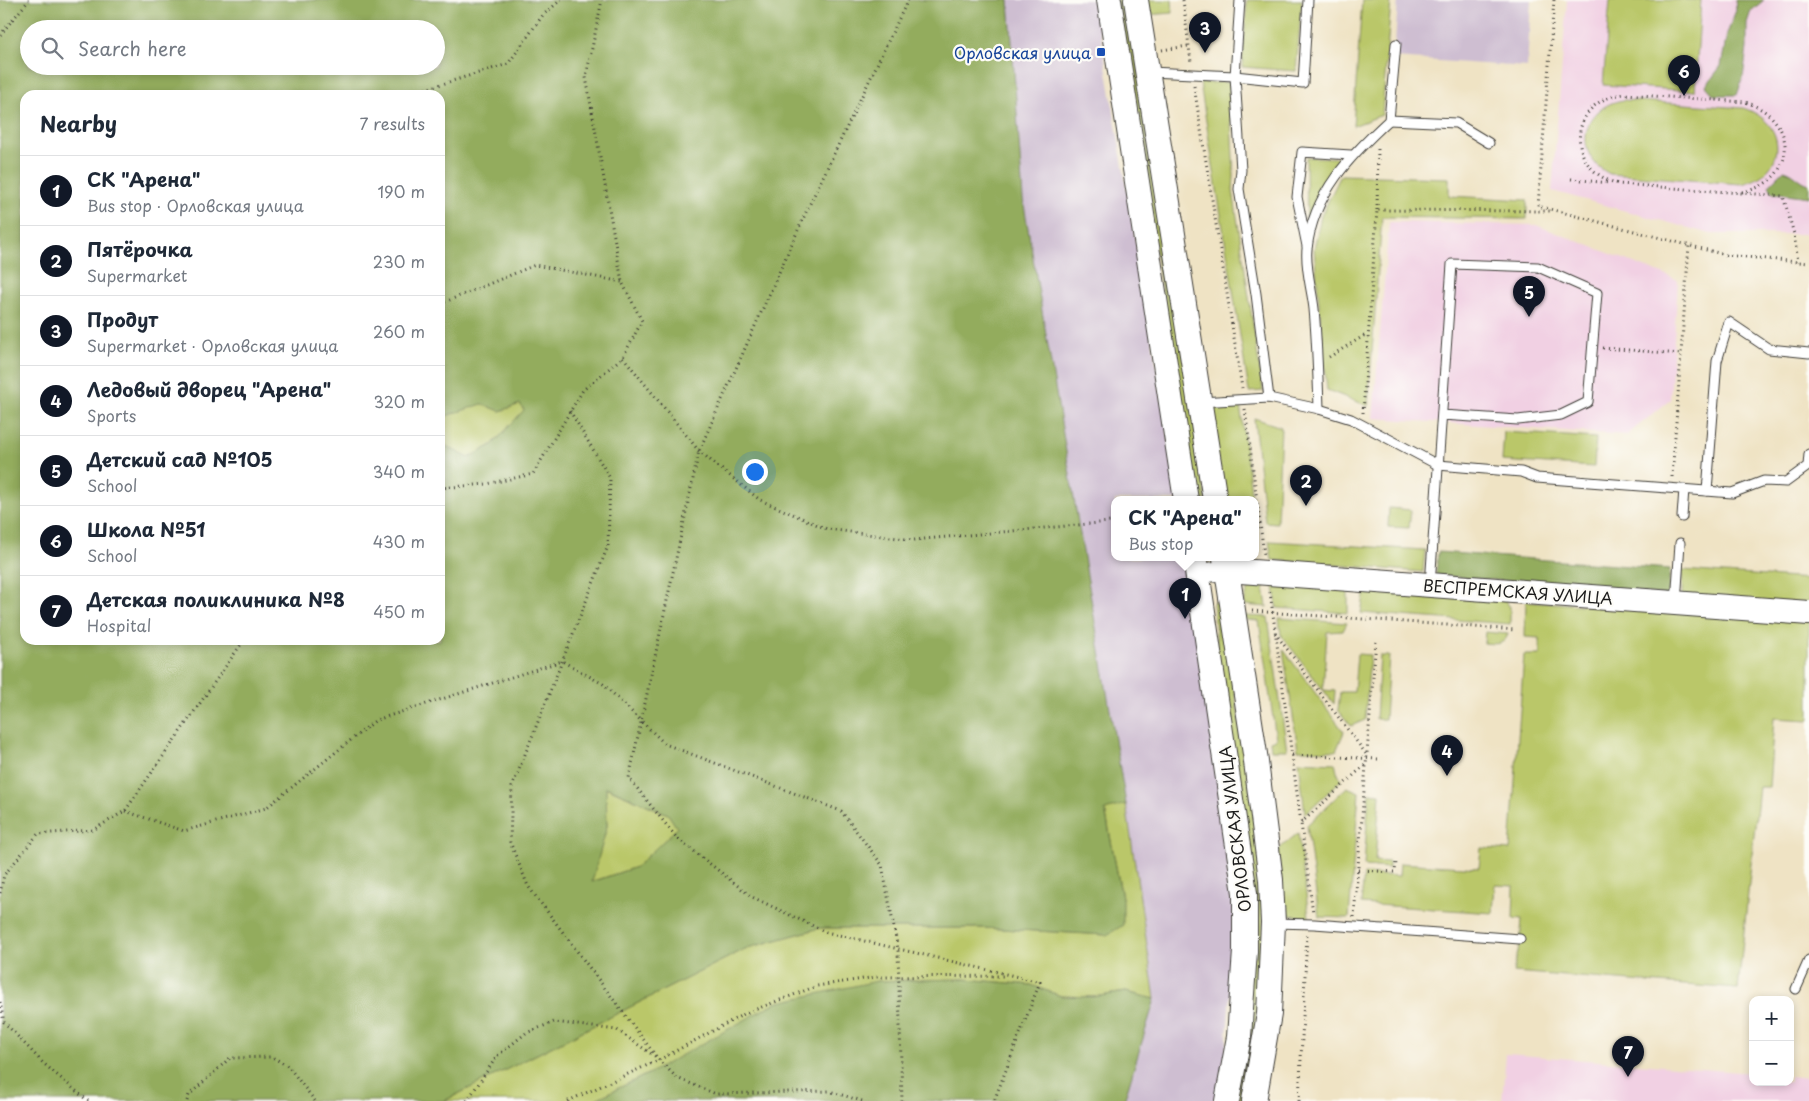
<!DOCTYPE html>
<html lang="en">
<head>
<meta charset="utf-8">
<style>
	:root { --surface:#fff; --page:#f2f2f3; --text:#1f2937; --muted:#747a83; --line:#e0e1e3; --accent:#111827 }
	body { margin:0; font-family:"Playpen Sans",sans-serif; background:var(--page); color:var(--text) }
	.controls { position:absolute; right:15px; bottom:15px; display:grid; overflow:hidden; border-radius:10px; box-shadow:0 2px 8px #0003 }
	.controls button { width:45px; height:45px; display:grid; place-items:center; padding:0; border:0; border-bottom:1px solid var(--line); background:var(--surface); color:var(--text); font:25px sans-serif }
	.you { position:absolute; left:754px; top:471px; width:18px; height:18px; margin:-12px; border:4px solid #fff; border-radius:50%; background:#1a73e8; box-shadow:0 0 0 8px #1a73e833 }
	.badge { display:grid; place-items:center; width:32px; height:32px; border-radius:50%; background:var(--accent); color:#fff; font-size:16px; font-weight:700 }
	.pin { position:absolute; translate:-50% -41px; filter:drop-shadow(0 1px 2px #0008) }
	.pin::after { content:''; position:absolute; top:26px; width:18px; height:15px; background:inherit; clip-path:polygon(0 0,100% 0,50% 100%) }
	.popup { position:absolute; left:1111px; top:496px; width:148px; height:65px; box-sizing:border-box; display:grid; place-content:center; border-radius:10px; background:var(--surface); filter:drop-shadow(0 1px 4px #0005); font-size:16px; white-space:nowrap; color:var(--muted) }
	.popup b { font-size:19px; color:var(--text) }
	.popup::after { content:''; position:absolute; left:50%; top:100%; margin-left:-10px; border:10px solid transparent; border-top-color:var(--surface) }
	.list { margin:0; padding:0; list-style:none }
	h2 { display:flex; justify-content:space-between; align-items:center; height:65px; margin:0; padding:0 20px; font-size:21px }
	h2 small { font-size:16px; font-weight:400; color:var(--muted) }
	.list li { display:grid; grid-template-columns:32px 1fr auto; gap:15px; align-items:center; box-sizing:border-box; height:70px; padding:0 20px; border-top:1px solid var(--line) }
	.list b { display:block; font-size:19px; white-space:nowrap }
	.list p { margin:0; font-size:16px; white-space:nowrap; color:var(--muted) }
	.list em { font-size:16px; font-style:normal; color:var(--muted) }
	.icon { flex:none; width:28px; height:28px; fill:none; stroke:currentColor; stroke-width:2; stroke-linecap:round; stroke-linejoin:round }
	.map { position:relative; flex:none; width:1809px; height:1101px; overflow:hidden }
	.search { position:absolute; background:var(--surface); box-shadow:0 2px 8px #0003; left:20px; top:20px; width:425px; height:55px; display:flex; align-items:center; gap:12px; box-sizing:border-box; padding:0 18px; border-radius:28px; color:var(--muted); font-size:19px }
	.panel { position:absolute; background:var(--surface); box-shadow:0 2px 8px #0003; left:20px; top:90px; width:425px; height:555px; border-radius:15px }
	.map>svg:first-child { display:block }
</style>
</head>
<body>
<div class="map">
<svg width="1809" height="1101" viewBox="0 0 1809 1101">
	<rect width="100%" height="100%" fill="#fdfcf7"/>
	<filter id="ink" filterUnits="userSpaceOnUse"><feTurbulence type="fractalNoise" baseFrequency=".02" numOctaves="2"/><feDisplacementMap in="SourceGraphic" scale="10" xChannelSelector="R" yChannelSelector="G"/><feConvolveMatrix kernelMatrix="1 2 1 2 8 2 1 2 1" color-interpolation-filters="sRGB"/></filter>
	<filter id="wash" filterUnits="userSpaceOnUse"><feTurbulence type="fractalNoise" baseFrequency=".0096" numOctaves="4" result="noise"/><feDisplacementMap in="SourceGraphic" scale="20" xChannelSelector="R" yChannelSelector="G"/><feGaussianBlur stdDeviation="1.12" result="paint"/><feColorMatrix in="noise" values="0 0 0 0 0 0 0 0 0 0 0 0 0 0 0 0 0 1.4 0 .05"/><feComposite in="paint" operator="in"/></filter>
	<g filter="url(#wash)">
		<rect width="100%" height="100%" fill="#efe3c4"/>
		<g fill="#f1d0e3">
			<path d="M1567 0H1809V234H1711L1552 191Z"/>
			<path d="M1389 222 1536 225 1678 280 1670 400 1627 435 1373 418Z"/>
			<path d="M1506 1054 1753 1073V1082H1790V1076L1809 1078V1101H1502Z"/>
		</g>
		<g fill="#cebed1">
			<path d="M1009 0H1095L1179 500H1115V558H1189L1236 898 1226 1054 1215 1101H1110L984 126Z"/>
			<path d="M1398 0H1531L1527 67 1394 58Z"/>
		</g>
		<g fill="#bac769" stroke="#6b7242">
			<path d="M1116 0H1128L1206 500H1195Z"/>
			<path d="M1143 0H1172L1173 13 1146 15Z"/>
			<path d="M1247 0H1302L1296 71 1242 67Z"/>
			<path d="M1362 0H1391L1382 115 1353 126Z"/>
			<path d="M1610 0H1701L1695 91 1603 85Z"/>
			<path d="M1229 82 1234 176 1233 190 1263 391 1249 392 1200 83Z"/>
			<path d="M1624 100 1743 108C1789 122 1788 175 1741 184L1610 174C1571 156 1582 105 1624 100Z"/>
			<path d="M1306 157 1343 158 1324 186 1307 230Z"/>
			<path d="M1341 175 1449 178V196L1527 200V219L1382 217 1368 406 1327 390 1314 249 1321 216Z"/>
			<path d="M482 403 500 411 520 404 524 411 492 445 469 458 440 443V418Z"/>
			<path d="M1240 404 1252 500H1220L1206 407Z"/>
			<path d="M1254 418 1281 427 1277 523 1265 522Z"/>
			<path d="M1504 432 1596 438 1594 467 1502 461Z"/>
			<path d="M1389 508 1411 510 1409 528 1388 527Z"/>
			<path d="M1269 541 1425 550 1423 572 1272 560Z"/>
			<path d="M1682 570 1809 579V607L1682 597Z"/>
			<path d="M1263 580 1267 607 1244 605C1246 592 1249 583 1263 580Z"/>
			<path d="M1273 580 1346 589 1348 593V613L1277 608Z"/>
			<path d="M1365 590 1505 600 1510 607V624L1361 613Z"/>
			<path d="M1526 601 1809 621V720L1774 718 1769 787H1759L1738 989 1513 972 1520 944 1522 919 1513 918 1514 886 1495 885 1493 913 1361 904 1364 874 1399 876 1400 863 1479 868 1481 848 1510 850 1524 655H1540V638L1525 637Z"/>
			<path d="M1215 602 1221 604 1260 855 1265 953 1247 1101H1235L1251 1013 1213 603Z"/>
			<path d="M1244 616 1268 617 1287 750H1271L1270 741 1276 739 1259 621 1247 620Z"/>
			<path d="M1279 618 1347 623 1343 631 1327 632 1323 690 1335 691 1334 704 1281 635Z"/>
			<path d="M1485 632 1508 634C1504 646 1495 644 1484 643Z"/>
			<path d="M1283 649 1344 732 1336 751 1298 750Z"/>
			<path d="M1357 654 1370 655 1365 720 1351 726 1338 710 1340 692H1354Z"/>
			<path d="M1380 656H1389L1385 719H1376Z"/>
			<path d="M1299 761 1335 763 1337 772 1341 780 1305 814Z"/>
			<path d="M605 787 668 814 678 828 636 867 591 882 607 826Z"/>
			<path d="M1347 787 1359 792 1349 918 1319 917 1307 825Z"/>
			<path d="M1369 793 1380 794 1375 861 1389 862V868L1364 866Z"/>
			<path d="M1126 804 1155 999 1126 992 1093 997 1061 996 1031 985 964 979 877 981 650 1073 592 1101H444L747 948 820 928H983L1107 935 1123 903 1105 809Z"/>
			<path d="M1298 833 1309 917 1288 915 1284 913 1278 854 1280 848Z"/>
		</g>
		<g fill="#93ac5d" stroke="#58643c" fill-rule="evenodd">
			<path d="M0 0H1009L1023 199 1126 804 1105 810 1123 903V925L1107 935 983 928H820L747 948 444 1101H0ZM29 29H436V66H29ZM25 95H440V418L482 404 500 411 520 404 524 410 492 445 469 458 440 443V640H25ZM606 787 668 814 677 828 636 867 592 882 607 826Z"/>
			<path d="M1735 0H1764L1751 11 1747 23V48L1743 78 1737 95H1714L1706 86 1721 66 1727 34 1736 10Z"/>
			<path d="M1784 170C1794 172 1799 181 1809 184V197L1772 192 1769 185Z"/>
			<path d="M1438 552 1670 569 1668 595 1436 575Z"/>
			<path d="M964 979 1031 985 1061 996 1093 997 1126 992 1155 999 1124 1101H592L650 1073 775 1003 877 981Z"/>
		</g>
	</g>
	<g filter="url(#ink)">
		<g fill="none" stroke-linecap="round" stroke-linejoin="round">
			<g stroke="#3c3a35" stroke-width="11">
				<g id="service">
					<path d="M1240 0 1235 76 1241 170 1239 189 1256 294 1269 398"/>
					<path d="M1150 72 1235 76 1303 83 1308 0"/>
					<path d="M1389 120 1456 123 1489 143"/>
					<path d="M1307 246 1297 197 1302 152 1351 155"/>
					<path d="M1200 402 1269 398 1319 409 1351 419 1438 465 1521 472 1537 478 1732 493 1764 481 1786 482 1808 466 1809 454"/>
					<path d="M1319 409C1318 375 1317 343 1314 309 1312 290 1305 268 1307 249 1313 193 1351 155 1389 120L1396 44"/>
					<path d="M1707 491 1717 361 1729 322 1769 349 1809 353"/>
					<path d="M1682 517 1684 489"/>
					<path d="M1430 585 1452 264 1538 267 1597 293 1588 402 1561 415 1518 420 1442 415"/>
					<path d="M1676 603 1680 543"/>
					<path d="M1273 923 1314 924 1520 939"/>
					<path d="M1796 989 1809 960"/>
				</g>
			</g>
			<g stroke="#3c3a35" stroke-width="21">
				<path id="minor" d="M1197 574 1226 570"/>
			</g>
			<g stroke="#3c3a35" stroke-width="26">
				<g id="tertiary">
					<path d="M1109 0 1186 500"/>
					<path d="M1136 0 1215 500"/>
					<path d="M1195 558 1245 893V951L1239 1037 1227 1101"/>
					<path d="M1225 558 1255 754 1271 880 1273 923 1269 1014 1254 1101"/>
					<path d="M1226 570 1809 613"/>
				</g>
			</g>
			<g stroke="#3c3a35" stroke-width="3" stroke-dasharray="1 4" stroke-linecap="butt">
				<path d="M908 0 807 210 699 451 629 778 676 837 752 897 826 932 1040 982 994 1101"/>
				<path d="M1183 0 1191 62"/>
				<path d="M1554 0 1538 206 1726 255 1809 263"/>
				<path d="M0 35 29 0"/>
				<path d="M1162 50 1188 46"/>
				<path d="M1194 86 1242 388"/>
				<path d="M406 95 508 64 543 15 561 0"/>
				<path d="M1571 179 1610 183"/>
				<path d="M1742 192C1798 182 1800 119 1745 102L1624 94C1567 100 1564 170 1619 184L1783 196 1794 234 1798 262"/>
				<path d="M1377 210 1378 148"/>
				<path d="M440 304 535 265 622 282"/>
				<path d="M1603 348 1681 354"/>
				<path d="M623 357 699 451 760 500 827 529 914 540 1110 522"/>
				<path d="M1329 357 1367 334"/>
				<path d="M1245 409 1264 554"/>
				<path d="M570 411 610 478 608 546 512 787 510 842 528 886 659 1060 677 1078 716 1094 829 1091 862 1101"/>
				<path d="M1363 413 1377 210 1552 211"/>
				<path d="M1672 477 1689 245"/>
				<path d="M440 488 487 484 533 474 583 390 623 357 642 321 622 282 586 77 602 0"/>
				<path d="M1270 592 1313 913"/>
				<path d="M1252 611 1516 630"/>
				<path d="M1275 633 1366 754"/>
				<path d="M1292 755 1379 759"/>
				<path d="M125 811 184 831 266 808 376 720 562 661 603 684 665 744 841 811 882 865 898 949 902 1101"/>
				<path d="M1301 823 1365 765"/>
				<path d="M1358 870 1395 872 1396 862"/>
				<path d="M0 893 4 875 38 834 93 830 125 811 244 640"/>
				<path d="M1354 917 1376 640"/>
				<path d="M0 1002 4 1022 43 1063 88 1101"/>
				<path d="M187 1101 189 1095 230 1058 272 1057 288 1066 315 1101"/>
				<path d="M467 1101 497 1056 526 1033 554 1022 617 1030 656 1057"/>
				<path d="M568 1101 659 1060 746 1013 817 986 876 977 1006 976"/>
				<path d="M1299 1101 1307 934"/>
			</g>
			<use href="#service" stroke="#fff" stroke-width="9"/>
			<use href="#minor" stroke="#fff" stroke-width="19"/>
			<use href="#tertiary" stroke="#fff" stroke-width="24"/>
		</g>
	</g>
	<rect fill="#1a4fb4" stroke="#fdfcf7" stroke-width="2" x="1096" y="47" width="10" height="10" rx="2.5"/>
	<g text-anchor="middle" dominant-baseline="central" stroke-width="4.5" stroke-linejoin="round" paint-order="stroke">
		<g font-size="16" fill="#164399" stroke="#fdfcf7" text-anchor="end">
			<text x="1091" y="52">Орловская улица</text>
		</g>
		<g font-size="16" fill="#1c1c1c" stroke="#fdfcf7">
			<text transform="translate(1518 591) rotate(4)">ВЕСПРЕМСКАЯ УЛИЦА</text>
			<text transform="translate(1234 829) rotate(-97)">ОРЛОВСКАЯ УЛИЦА</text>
		</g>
	</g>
</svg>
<div class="controls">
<button>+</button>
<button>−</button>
</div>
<div class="you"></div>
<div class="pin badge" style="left:1185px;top:619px">1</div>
<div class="popup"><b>СК &quot;Арена&quot;</b>Bus stop</div>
<div class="pin badge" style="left:1306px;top:506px">2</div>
<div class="pin badge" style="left:1205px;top:53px">3</div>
<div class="pin badge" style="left:1447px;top:776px">4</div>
<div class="pin badge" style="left:1529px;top:317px">5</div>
<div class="pin badge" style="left:1684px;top:96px">6</div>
<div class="pin badge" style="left:1628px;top:1077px">7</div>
<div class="search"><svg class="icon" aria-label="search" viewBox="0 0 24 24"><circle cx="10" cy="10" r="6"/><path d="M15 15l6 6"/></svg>Search here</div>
<section class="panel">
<h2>Nearby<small>7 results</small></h2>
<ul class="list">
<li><span class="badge">1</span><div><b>СК &quot;Арена&quot;</b><p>Bus stop · Орловская улица</p></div><em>190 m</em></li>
<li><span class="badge">2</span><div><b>Пятёрочка</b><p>Supermarket</p></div><em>230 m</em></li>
<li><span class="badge">3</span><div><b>Продут</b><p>Supermarket · Орловская улица</p></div><em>260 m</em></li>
<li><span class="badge">4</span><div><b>Ледовый дворец &quot;Арена&quot;</b><p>Sports</p></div><em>320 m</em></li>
<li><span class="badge">5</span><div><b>Детский сад №105</b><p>School</p></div><em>340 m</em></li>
<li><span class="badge">6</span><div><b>Школа №51</b><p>School</p></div><em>430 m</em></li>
<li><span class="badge">7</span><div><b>Детская поликлиника №8</b><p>Hospital</p></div><em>450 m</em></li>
</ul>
</section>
</div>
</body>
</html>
